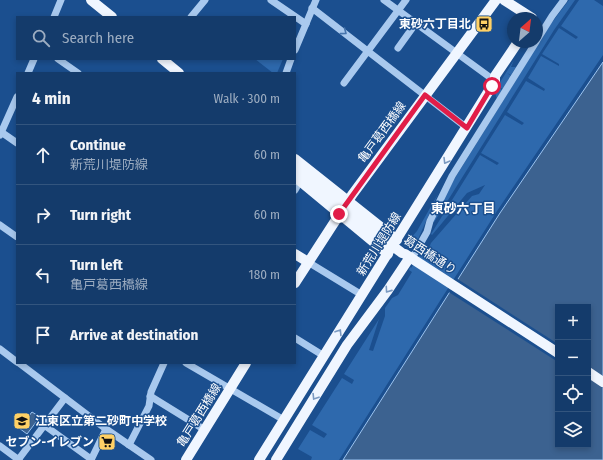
<!DOCTYPE html>
<html lang="en">
<head>
<meta charset="utf-8">
<style>
	:root { --surface:#143b6b; --page:#1d4271; --text:#f1f3f6; --muted:#9dadc1; --line:#33557e }
	body { margin:0; font-family:"Fira Sans Condensed","Noto Sans JP",sans-serif; background:var(--page); color:var(--text) }
	.controls { position:absolute; right:12px; bottom:12px; display:grid; overflow:hidden; border-radius:0px; box-shadow:0 2px 6px #0003 }
	.controls button { width:36px; height:36px; display:grid; place-items:center; padding:0; border:0; border-bottom:1px solid var(--line); background:var(--surface); color:var(--text); font:20px sans-serif }
	.compass { position:absolute; left:507px; top:12px; width:36px; height:36px; border-radius:50%; background:var(--surface); box-shadow:0 2px 6px #0003; rotate:28deg }
	.stop { position:absolute; width:12px; height:12px; margin:-9px; border:3px solid #e11d48; border-radius:50%; background:#fff }
	.stop.end { background:#e11d48; border-color:#fff; box-shadow:0 1px 4px #0008 }
	.list { margin:0; padding:0; list-style:none }
	h2 { display:flex; justify-content:space-between; align-items:center; height:52px; margin:0; padding:0 16px; font-size:17px }
	h2 small { font-size:13px; font-weight:400; color:var(--muted) }
	.list li { display:grid; grid-template-columns:26px 1fr auto; gap:12px; align-items:center; box-sizing:border-box; height:60px; padding:0 16px; border-top:1px solid var(--line) }
	.list b { display:block; font-size:15px; white-space:nowrap }
	.list p { margin:0; font-size:13px; white-space:nowrap; color:var(--muted) }
	.list em { font-size:13px; font-style:normal; color:var(--muted) }
	.icon { flex:none; width:22px; height:22px; fill:none; stroke:currentColor; stroke-width:2; stroke-linecap:round; stroke-linejoin:round }
	.map { position:relative; flex:none; width:603px; height:460px; overflow:hidden }
	.search { position:absolute; background:var(--surface); box-shadow:0 2px 6px #0003; left:16px; top:16px; width:280px; height:44px; display:flex; align-items:center; gap:10px; box-sizing:border-box; padding:0 14px; border-radius:0px; color:var(--muted); font-size:15px }
	.panel { position:absolute; background:var(--surface); box-shadow:0 2px 6px #0003; left:16px; top:72px; width:280px; height:292px; border-radius:0px }
	.map>svg:first-child { display:block }
</style>
</head>
<body>
<div class="map">
<svg width="603" height="460" viewBox="0 0 603 460">
	<rect width="100%" height="100%" fill="#1b4f8f"/>
	<g fill="#2e69ad">
		<path d="M569 0H575L554 30 440 213 434 222H433L445 194 550 25Z"/>
		<path d="M579 0H594L603 6V55L497 211 339 460H311L312 457 298 449 310 430 324 438 327 434 312 425 342 378 352 384 354 380 344 374 379 319 369 350 373 351 385 316V308L392 298 398 295 412 272 409 270 410 267 411 268 420 255 419 254 421 250 429 248 431 243 472 196 479 194 485 185 467 193 432 235 431 234 480 155 497 165 499 163 481 153 505 115 522 125 524 123 507 112 526 81 544 91 545 89 528 78 541 56 559 66V64L542 54 559 28 576 39 578 37 561 26Z"/>
		<path d="M255 59H283L277 73H273Z"/>
		<path d="M514 60 511 67H516L511 75 507 73 511 76 503 89 499 87 502 90 497 99 495 93 498 88 497 87Z"/>
		<path d="M438 194 415 246 413 245 409 248 404 246 417 231Z"/>
	</g>
	<g fill="#3c6290" stroke="#9cc4f0" fill-rule="evenodd">
		<path d="M603 62V460H343L500 213ZM558 307H588V445H558Z"/>
		<path d="M32 412 40 417 27 434 19 428Z"/>
	</g>
	<path fill="#1b4f8f" d="M456 278 558 344V362L447 291Z"/>
	<g fill="none" stroke-linecap="round" stroke-linejoin="round">
		<g stroke="#a9c9ee" stroke-width="7">
			<path d="M271 0 306 24"/>
			<path d="M384 0 495 81"/>
			<path d="M312 8 467 128"/>
			<path d="M54 17 61 0"/>
			<path d="M191 17 205 0"/>
			<path d="M537 40 552 16 564 0"/>
			<path d="M398 48 416 23"/>
			<path d="M295 50 316 0"/>
			<path d="M58 59 78 73"/>
			<path d="M28 73 34 59"/>
			<path d="M286 73 291 59"/>
			<path d="M344 83 406 0"/>
			<path d="M1 132 17 143"/>
			<path d="M0 135 17 97"/>
			<path d="M295 190 300 181"/>
			<path d="M0 225 17 237"/>
			<path d="M415 253 427 232 430 221 452 176 536 42"/>
			<path d="M308 262 362 295"/>
			<path d="M295 338 324 356"/>
			<path d="M0 349 17 362"/>
			<path d="M19 363 106 429 151 460"/>
			<path d="M186 363 284 420"/>
			<path d="M150 396 205 430"/>
			<path d="M44 425 91 459"/>
			<path d="M129 445 149 406 151 392 164 363"/>
			<path d="M0 446 19 460"/>
			<path d="M18 460 65 398"/>
			<path d="M91 460 106 429"/>
		</g>
		<g stroke="#f0f6ff" stroke-width="10">
			<path d="M91 0 112 17"/>
			<path d="M504 0 532 18"/>
			<path d="M162 59 179 73"/>
			<path d="M295 159 397 240"/>
			<path d="M295 177 388 254"/>
			<path d="M295 254 308 262"/>
			<path d="M405 254 558 353"/>
			<path d="M295 283 352 195 496 0"/>
			<path d="M588 372 603 382"/>
			<path d="M186 460 246 363"/>
			<path d="M259 460 495 81V76L518 42"/>
			<path d="M276 460 347 345 388 290 410 257"/>
		</g>
		<path stroke="#f0f6ff" stroke-width="10" d="M295 168 386 241 402 253"/>
	</g>
	<defs><path id="oneway-chevron" d="M-2-3.5L2.5 0L-2 3.5" fill="none" stroke-width="1.6" stroke-linecap="round" stroke-linejoin="round"/></defs>
	<use stroke="#4674ac" href="#oneway-chevron" transform="translate(344 32) rotate(37)"/>
	<g stroke="#7b9ac1">
		<use href="#oneway-chevron" transform="translate(446 161) rotate(121)"/>
		<use href="#oneway-chevron" transform="translate(388 290) rotate(125)"/>
		<use href="#oneway-chevron" transform="translate(339 332) rotate(-58)"/>
		<use href="#oneway-chevron" transform="translate(315 397) rotate(122)"/>
	</g>
	<g fill="none" stroke-linecap="round" stroke-linejoin="round">
		<path stroke="#e11d48" stroke-width="5" d="M339 214 425 95 467 128 492 86"/>
	</g>
	<defs>
		<g id="bus-square" transform="scale(0.9)"><rect x="-9" y="-9" width="18" height="18" rx="4" fill="#ffd166" stroke="#1b4f8f"/><path d="M-5-6H5V4H4V6H2V4H-2V6H-4V4H-5ZM-3.5-4V0h7V-4ZM-3.5 1.2v1.5H-2V1.2ZM2 1.2v1.5H3.5V1.2Z" fill="#111"/></g>
		<g id="school-square" transform="scale(0.9)"><rect x="-9" y="-9" width="18" height="18" rx="4" fill="#ffd166" stroke="#1b4f8f"/><path d="M0-5L7-2L0 1L-7-2ZM-4 1L0 2.5L4 1V4Q0 6-4 4Z" fill="#111"/></g>
		<g id="supermarket-square" transform="scale(0.9)"><rect x="-9" y="-9" width="18" height="18" rx="4" fill="#ffd166" stroke="#1b4f8f"/><path d="M-6-5.5h2.5l.6 2H6L4.5 2H-2.5L-4.4-4H-6ZM-1.5 3.2a1.3 1.3 0 1 0 .1 0ZM3 3.2a1.3 1.3 0 1 0 .1 0Z" fill="#111"/></g>
	</defs>
	<g fill-rule="evenodd">
		<use href="#bus-square" x="484" y="24"/>
		<use href="#school-square" x="22" y="421"/>
		<use href="#supermarket-square" x="107" y="442"/>
	</g>
	<g text-anchor="middle" dominant-baseline="central" stroke-width="3" stroke-linejoin="round" paint-order="stroke">
		<g font-size="12" font-weight="bold" fill="#fff" stroke="#1b4f8f" text-anchor="end">
			<text x="471" y="24">東砂六丁目北</text>
			<text x="35" y="421" text-anchor="start">江東区立第二砂町中学校</text>
			<text x="94" y="442">セブン-イレブン</text>
		</g>
		<g font-size="12" fill="#fff" stroke="#1b4f8f">
			<text transform="translate(382 132) rotate(-54)">亀戸葛西橋線</text>
			<text transform="translate(379 244) rotate(-58)">新荒川堤防線</text>
			<text transform="translate(430 255) rotate(33)">葛西橋通り</text>
			<text transform="translate(199 415) rotate(-58)">亀戸葛西橋線</text>
		</g>
		<g font-size="13" font-weight="bold" fill="#fff" stroke="#1b4f8f">
			<text x="463" y="208">東砂六丁目</text>
		</g>
	</g>
</svg>
<div class="controls">
<button>+</button>
<button>−</button>
<button><svg class="icon" aria-label="locate" viewBox="0 0 24 24"><circle cx="12" cy="12" r="6"/><path d="M12 2v4M12 18v4M2 12h4M18 12h4"/></svg></button>
<button><svg class="icon" aria-label="layers" viewBox="0 0 24 24"><path d="M12 4l9 5-9 5-9-5zM3 14l9 5 9-5"/></svg></button>
</div>
<svg class="compass" viewBox="-18 -18 36 36"><path d="M0-13l5 13h-10z" fill="#e53935"/><path d="M0 13l5-13h-10z" fill="#9dadc1"/></svg>
<div class="stop" style="left:492px;top:86px"></div>
<div class="stop end" style="left:339px;top:214px"></div>
<div class="search"><svg class="icon" aria-label="search" viewBox="0 0 24 24"><circle cx="10" cy="10" r="6"/><path d="M15 15l6 6"/></svg>Search here</div>
<section class="panel">
<h2>4 min<small>Walk · 300 m</small></h2>
<ul class="list">
<li><svg class="icon" aria-label="ahead" viewBox="0 0 24 24"><path d="M12 20V5M6 11l6-6 6 6"/></svg><div><b>Continue</b><p>新荒川堤防線</p></div><em>60 m</em></li>
<li><svg class="icon" aria-label="right" viewBox="0 0 24 24"><path d="M7 20v-9h11M14 6l5 5-5 5"/></svg><div><b>Turn right</b></div><em>60 m</em></li>
<li><svg class="icon" aria-label="left" viewBox="0 0 24 24"><path d="M17 20v-9H6M10 6l-5 5 5 5"/></svg><div><b>Turn left</b><p>亀戸葛西橋線</p></div><em>180 m</em></li>
<li><svg class="icon" aria-label="arrive" viewBox="0 0 24 24"><path d="M6 21V4h12l-3 4 3 4H6"/></svg><div><b>Arrive at destination</b></div></li>
</ul>
</section>
</div>
</body>
</html>
